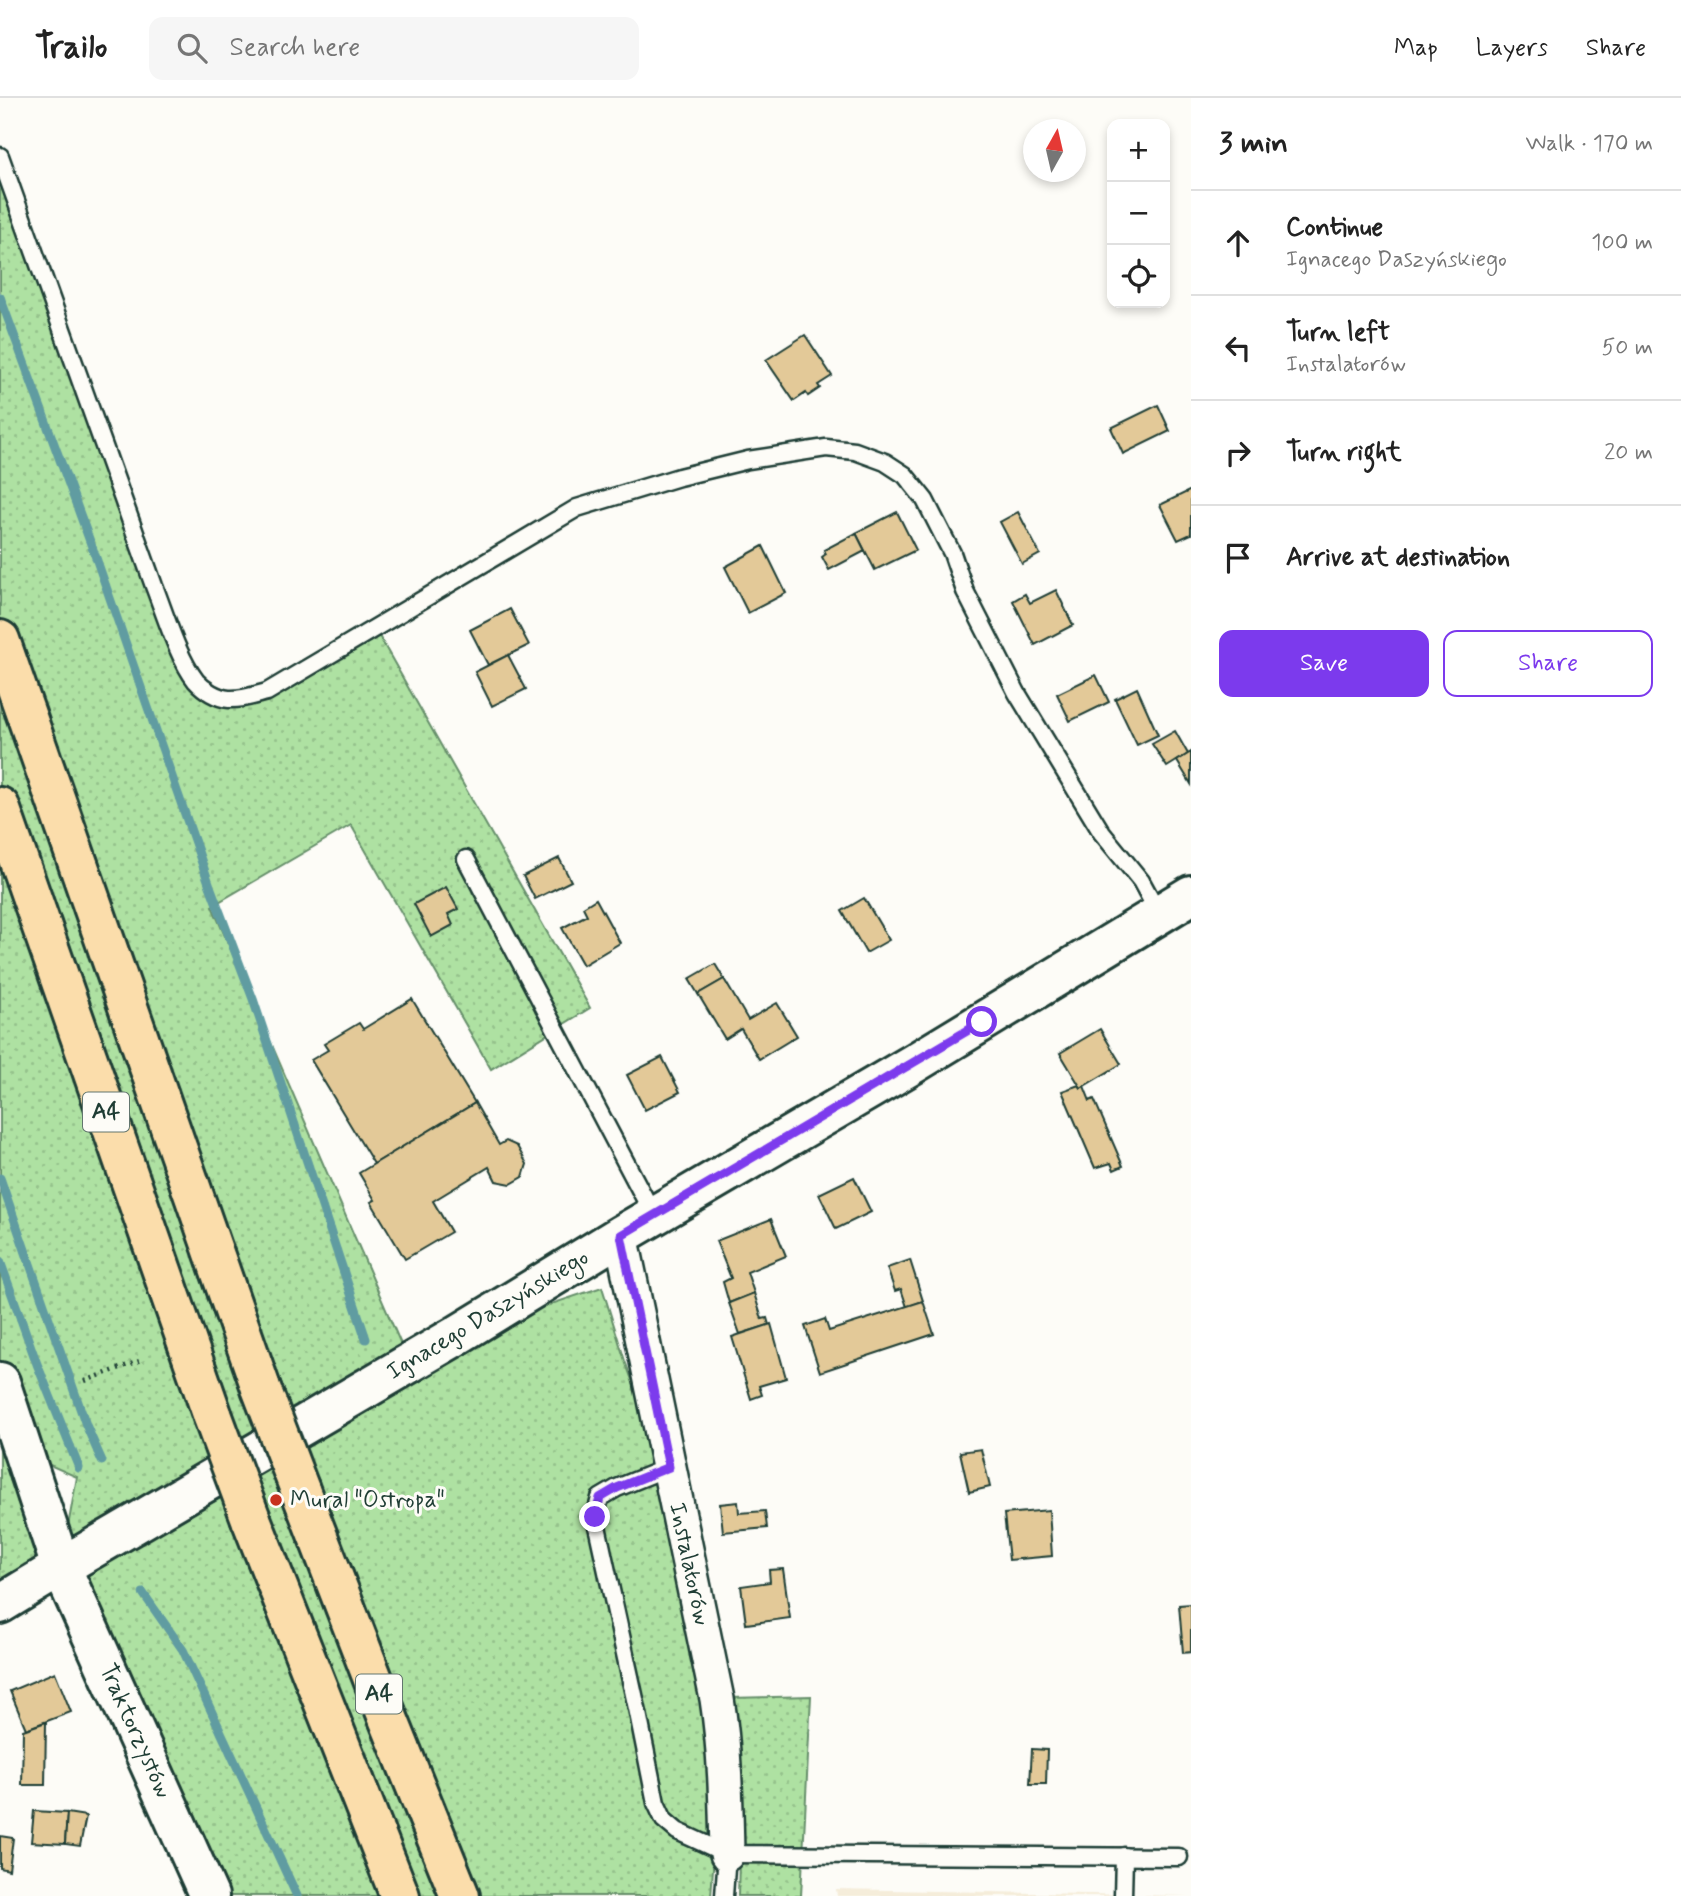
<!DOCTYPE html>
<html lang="en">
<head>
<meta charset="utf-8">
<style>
	:root { --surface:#fff; --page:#f6f6f6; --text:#222; --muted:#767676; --line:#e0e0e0; --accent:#7c3aed }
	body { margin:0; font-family:Mynerve,sans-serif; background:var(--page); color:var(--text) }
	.controls { position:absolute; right:21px; top:21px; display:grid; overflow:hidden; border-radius:14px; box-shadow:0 4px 10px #0003 }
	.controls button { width:63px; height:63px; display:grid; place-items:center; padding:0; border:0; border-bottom:2px solid var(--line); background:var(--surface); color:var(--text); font:35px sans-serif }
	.compass { position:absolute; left:1023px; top:21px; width:63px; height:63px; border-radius:50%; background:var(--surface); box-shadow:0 4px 10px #0003; rotate:8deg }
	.stop { position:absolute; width:21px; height:21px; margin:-16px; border:5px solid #7c3aed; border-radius:50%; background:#fff }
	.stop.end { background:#7c3aed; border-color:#fff; box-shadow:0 2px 7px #0008 }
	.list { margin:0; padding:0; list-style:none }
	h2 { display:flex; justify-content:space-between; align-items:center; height:91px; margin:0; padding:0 28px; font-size:30px }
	h2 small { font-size:23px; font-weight:400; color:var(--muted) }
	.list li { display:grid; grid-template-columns:46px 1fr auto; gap:21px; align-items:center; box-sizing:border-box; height:105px; padding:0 28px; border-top:2px solid var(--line) }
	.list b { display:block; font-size:26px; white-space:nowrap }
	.list p { margin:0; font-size:23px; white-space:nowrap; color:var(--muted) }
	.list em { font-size:23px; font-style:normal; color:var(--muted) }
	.actions { display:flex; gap:14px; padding:21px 28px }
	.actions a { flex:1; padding:16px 0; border:2px solid var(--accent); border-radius:14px; text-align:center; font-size:24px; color:var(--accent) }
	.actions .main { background:var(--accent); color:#fff }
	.icon { flex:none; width:38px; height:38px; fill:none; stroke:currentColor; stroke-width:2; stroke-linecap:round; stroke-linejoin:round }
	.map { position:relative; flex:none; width:1191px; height:1798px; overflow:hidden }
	header { display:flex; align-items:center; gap:42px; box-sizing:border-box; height:98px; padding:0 35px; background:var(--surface); border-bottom:2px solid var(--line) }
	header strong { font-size:33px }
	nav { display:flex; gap:38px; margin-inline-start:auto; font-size:24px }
	.search { width:490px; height:63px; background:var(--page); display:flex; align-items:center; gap:18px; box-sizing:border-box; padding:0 24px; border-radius:14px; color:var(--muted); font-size:26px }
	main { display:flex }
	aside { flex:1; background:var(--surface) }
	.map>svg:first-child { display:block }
</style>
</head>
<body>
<header>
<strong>Trailo</strong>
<div class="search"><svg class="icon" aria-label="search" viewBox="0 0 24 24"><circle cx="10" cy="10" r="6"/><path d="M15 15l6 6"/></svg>Search here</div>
<nav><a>Map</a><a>Layers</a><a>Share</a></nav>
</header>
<main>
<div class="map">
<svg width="1191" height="1798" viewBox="0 0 1191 1798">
	<defs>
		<pattern id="grass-dots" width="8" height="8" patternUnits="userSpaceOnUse" patternTransform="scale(1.75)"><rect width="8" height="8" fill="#aee1a2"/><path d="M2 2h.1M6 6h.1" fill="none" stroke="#95c28c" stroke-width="1.8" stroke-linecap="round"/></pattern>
	</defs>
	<rect width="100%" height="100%" fill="#fdfcf7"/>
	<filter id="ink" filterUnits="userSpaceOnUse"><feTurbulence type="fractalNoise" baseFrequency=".0143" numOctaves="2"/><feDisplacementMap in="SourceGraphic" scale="14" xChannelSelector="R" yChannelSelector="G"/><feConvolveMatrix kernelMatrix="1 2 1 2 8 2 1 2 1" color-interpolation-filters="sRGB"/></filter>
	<g filter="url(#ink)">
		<path fill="#f5edda" d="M836 1791 1191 1798H837Z"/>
		<g fill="url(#grass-dots)" stroke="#668f6b" stroke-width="2" fill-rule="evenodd">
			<path d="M0 58 197 583 229 601 287 581 379 538 590 910 491 971 351 727 212 808 406 1258 456 1238 602 1189 625 1263 694 1451 716 1731 711 1798H198L61 1469 0 1506ZM25 1356 77 1379 61 1467Z"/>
			<path d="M811 1598 801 1798H738L740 1727 729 1600Z"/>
		</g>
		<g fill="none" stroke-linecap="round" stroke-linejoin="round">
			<g stroke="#619ca1" stroke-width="9">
				<path d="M0 199 95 457 210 788 253 901 366 1241"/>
				<path d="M0 1080 86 1327 102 1363"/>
				<path d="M0 1163 37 1266 79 1370"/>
				<path d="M143 1495 183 1552 297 1798"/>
			</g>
		</g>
		<g fill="#e3c998" stroke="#1f3d34" stroke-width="2">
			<path d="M805 237 832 278 818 287 820 290 808 298 806 295 794 303 766 262Z"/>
			<path d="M1158 307 1170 333 1123 356 1111 330Z"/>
			<path d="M1191 392V436L1178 442 1160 407Z"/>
			<path d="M897 414 916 452 875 472 856 435Z"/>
			<path d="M1018 414 1040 456 1022 466 1000 424Z"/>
			<path d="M856 435 865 453 829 472 822 459 826 456 824 452Z"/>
			<path d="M763 448 786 495 748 515 725 469Z"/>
			<path d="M1056 492 1073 527 1035 547 1013 503 1025 496 1030 505Z"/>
			<path d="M510 511 529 547 488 567 470 532Z"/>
			<path d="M508 557 526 591 492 608 475 574Z"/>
			<path d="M1096 577 1109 604 1070 623 1057 596Z"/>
			<path d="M1137 590 1158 637 1137 647 1115 601Z"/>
			<path d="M1175 633 1188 656 1167 669 1152 646Z"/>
			<path d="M1191 654V686L1177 663Z"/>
			<path d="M559 760 571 783 535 801 523 778Z"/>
			<path d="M446 789 458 811 448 816 453 827 431 839 414 806Z"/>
			<path d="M864 800 889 842 866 855 842 813Z"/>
			<path d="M596 801 620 845 583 867 562 830 587 817 583 809Z"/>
			<path d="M715 866 724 881 698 896 689 881Z"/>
			<path d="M724 881 748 922 777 905 797 938 759 961 741 931 725 941 698 896Z"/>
			<path d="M412 901 475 1005 374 1066 311 962 328 952 324 946 359 925 363 931Z"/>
			<path d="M1100 931 1121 966 1081 990 1060 955Z"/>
			<path d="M662 959 680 994 645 1012 627 977Z"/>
			<path d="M1079 987 1081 990 1084 988 1090 1003 1094 1001 1123 1068 1114 1072 1111 1065 1095 1070 1062 993Z"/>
			<path d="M475 1005 499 1047 506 1043 517 1048 527 1066 523 1079 511 1086 496 1083 489 1069 433 1103 451 1134 405 1161 371 1104 375 1102 359 1075Z"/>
			<path d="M854 1079 871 1114 836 1131 819 1096Z"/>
			<path d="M771 1121 786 1158 747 1174 754 1195 729 1205 723 1184 731 1180 716 1143Z"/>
			<path d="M910 1162 923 1203 907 1209 901 1191 895 1193 887 1170Z"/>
			<path d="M754 1195 762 1221 767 1220 769 1227 740 1236 729 1205Z"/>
			<path d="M923 1203 934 1236 820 1274 805 1228 825 1221 829 1233Z"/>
			<path d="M771 1226 786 1280 759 1288 762 1297 751 1301 732 1239Z"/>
			<path d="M981 1351 990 1389 969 1394 960 1354Z"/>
			<path d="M738 1404 739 1415 765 1413 767 1430 723 1434 720 1406Z"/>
			<path d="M1049 1412 1052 1458 1009 1462 1004 1416Z"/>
			<path d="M783 1471 790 1520 746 1526 741 1488 770 1484 769 1472Z"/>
			<path d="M1191 1506V1554L1183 1555 1179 1507Z"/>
			<path d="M55 1574 71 1614 26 1631 10 1593Z"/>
			<path d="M46 1624 45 1687H22L23 1632Z"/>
			<path d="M1032 1651 1047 1652 1046 1686H1030Z"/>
			<path d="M34 1713 67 1715 65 1746 31 1744Z"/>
			<path d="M67 1715 86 1718 80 1748 65 1746Z"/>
			<path d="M0 1738 13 1740 9 1772 0 1770Z"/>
		</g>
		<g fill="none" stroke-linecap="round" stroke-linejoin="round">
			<g stroke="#1f3d34" stroke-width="21">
				<g id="service">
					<path d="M0 58 154 488C165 516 178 560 196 583 204 592 217 600 229 601 242 602 255 597 267 594L577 410 679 379 748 362 826 350 855 353 885 364 905 377 925 402 952 455 965 493 1017 595 1102 735 1141 783 1159 816"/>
					<path d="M466 761 654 1118"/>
					<path d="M669 1369 617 1390 600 1400 595 1419 638 1615 656 1705 664 1722 677 1733 727 1756 1179 1759"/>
					<path d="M724 1798 727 1756"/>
					<path d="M1123 1798 1124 1758"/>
				</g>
			</g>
			<g stroke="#1f3d34" stroke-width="38">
				<path id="minor" d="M621 1137 717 1601C725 1652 726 1703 727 1756"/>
			</g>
			<g stroke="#1f3d34" stroke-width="44">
				<path id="tertiary" d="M0 1506 61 1469 209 1798"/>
			</g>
			<g stroke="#1f3d34" stroke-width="44">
				<path id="secondary" d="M0 1284 61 1469 456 1238 621 1137 913 966 1191 797"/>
			</g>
			<g stroke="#1f3d34" stroke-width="44">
				<g id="motorway">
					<path d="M0 542 261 1290"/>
					<path d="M0 709 213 1319"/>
					<path d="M300 1392 388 1620 460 1798"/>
					<path d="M251 1421 400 1798"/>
				</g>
			</g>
			<path stroke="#1f3d34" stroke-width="4.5" stroke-dasharray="2 5" stroke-linecap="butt" d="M85 1283 139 1263"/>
			<use href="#service" stroke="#fdfcf7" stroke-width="16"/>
			<use href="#minor" stroke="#fdfcf7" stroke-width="33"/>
			<use href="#tertiary" stroke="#fdfcf7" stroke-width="38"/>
			<use href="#secondary" stroke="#fdfcf7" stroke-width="38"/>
			<use href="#motorway" stroke="#fbddab" stroke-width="38"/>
			<g stroke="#1f3d34" stroke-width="44" stroke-linecap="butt">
				<g id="motorway-bridge">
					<path d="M261 1290 300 1392"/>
					<path d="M213 1319 251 1421"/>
				</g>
			</g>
			<use href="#motorway-bridge" stroke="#fbddab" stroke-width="38"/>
		</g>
	</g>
	<g fill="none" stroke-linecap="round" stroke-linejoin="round" filter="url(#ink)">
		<path stroke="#7c3aed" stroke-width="9" d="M595 1419 600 1400 617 1390 669 1369 621 1137 982 924"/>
	</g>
	<circle fill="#c8321e" stroke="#fdfcf7" stroke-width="2.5" cx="276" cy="1402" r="7"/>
	<g text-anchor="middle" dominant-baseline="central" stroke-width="6" stroke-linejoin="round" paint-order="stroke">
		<g fill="#fdfcf7" stroke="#62766e" stroke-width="2">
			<rect x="83" y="994.5" width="46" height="39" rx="5"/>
			<rect x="356" y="1576.5" width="46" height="39" rx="5"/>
		</g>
		<g font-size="23" font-weight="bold" fill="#1f3d34">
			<text x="106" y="1014">A4</text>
			<text x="379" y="1596">A4</text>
		</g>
		<g font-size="24" fill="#1f3d34" stroke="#fdfcf7">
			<text transform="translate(488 1217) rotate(-31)">Ignacego Daszyńskiego</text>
			<text transform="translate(689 1466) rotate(78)">Instalatorów</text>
			<text transform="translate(135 1633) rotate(66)">Traktorzystów</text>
		</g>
		<g font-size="24" fill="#1f3d34" stroke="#fdfcf7" text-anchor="start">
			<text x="290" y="1402">Mural "Ostropa"</text>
		</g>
	</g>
</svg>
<div class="controls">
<button>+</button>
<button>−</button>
<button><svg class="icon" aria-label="locate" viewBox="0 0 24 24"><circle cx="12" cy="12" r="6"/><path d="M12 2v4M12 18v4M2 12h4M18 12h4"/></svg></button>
</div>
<svg class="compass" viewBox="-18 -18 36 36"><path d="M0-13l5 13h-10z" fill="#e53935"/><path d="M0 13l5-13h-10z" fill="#767676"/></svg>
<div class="stop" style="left:982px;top:924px"></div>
<div class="stop end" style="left:595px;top:1419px"></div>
</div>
<aside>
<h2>3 min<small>Walk · 170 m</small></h2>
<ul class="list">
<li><svg class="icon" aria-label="ahead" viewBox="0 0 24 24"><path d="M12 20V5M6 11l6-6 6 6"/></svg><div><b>Continue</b><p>Ignacego Daszyńskiego</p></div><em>100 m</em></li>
<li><svg class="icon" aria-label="left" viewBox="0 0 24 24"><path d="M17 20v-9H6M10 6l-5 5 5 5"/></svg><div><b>Turn left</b><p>Instalatorów</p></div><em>50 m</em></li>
<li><svg class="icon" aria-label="right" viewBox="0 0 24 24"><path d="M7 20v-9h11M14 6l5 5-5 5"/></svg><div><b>Turn right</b></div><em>20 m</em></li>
<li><svg class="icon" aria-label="arrive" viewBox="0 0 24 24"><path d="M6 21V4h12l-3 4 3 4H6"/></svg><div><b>Arrive at destination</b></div></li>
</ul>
<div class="actions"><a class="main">Save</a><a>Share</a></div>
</aside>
</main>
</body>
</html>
